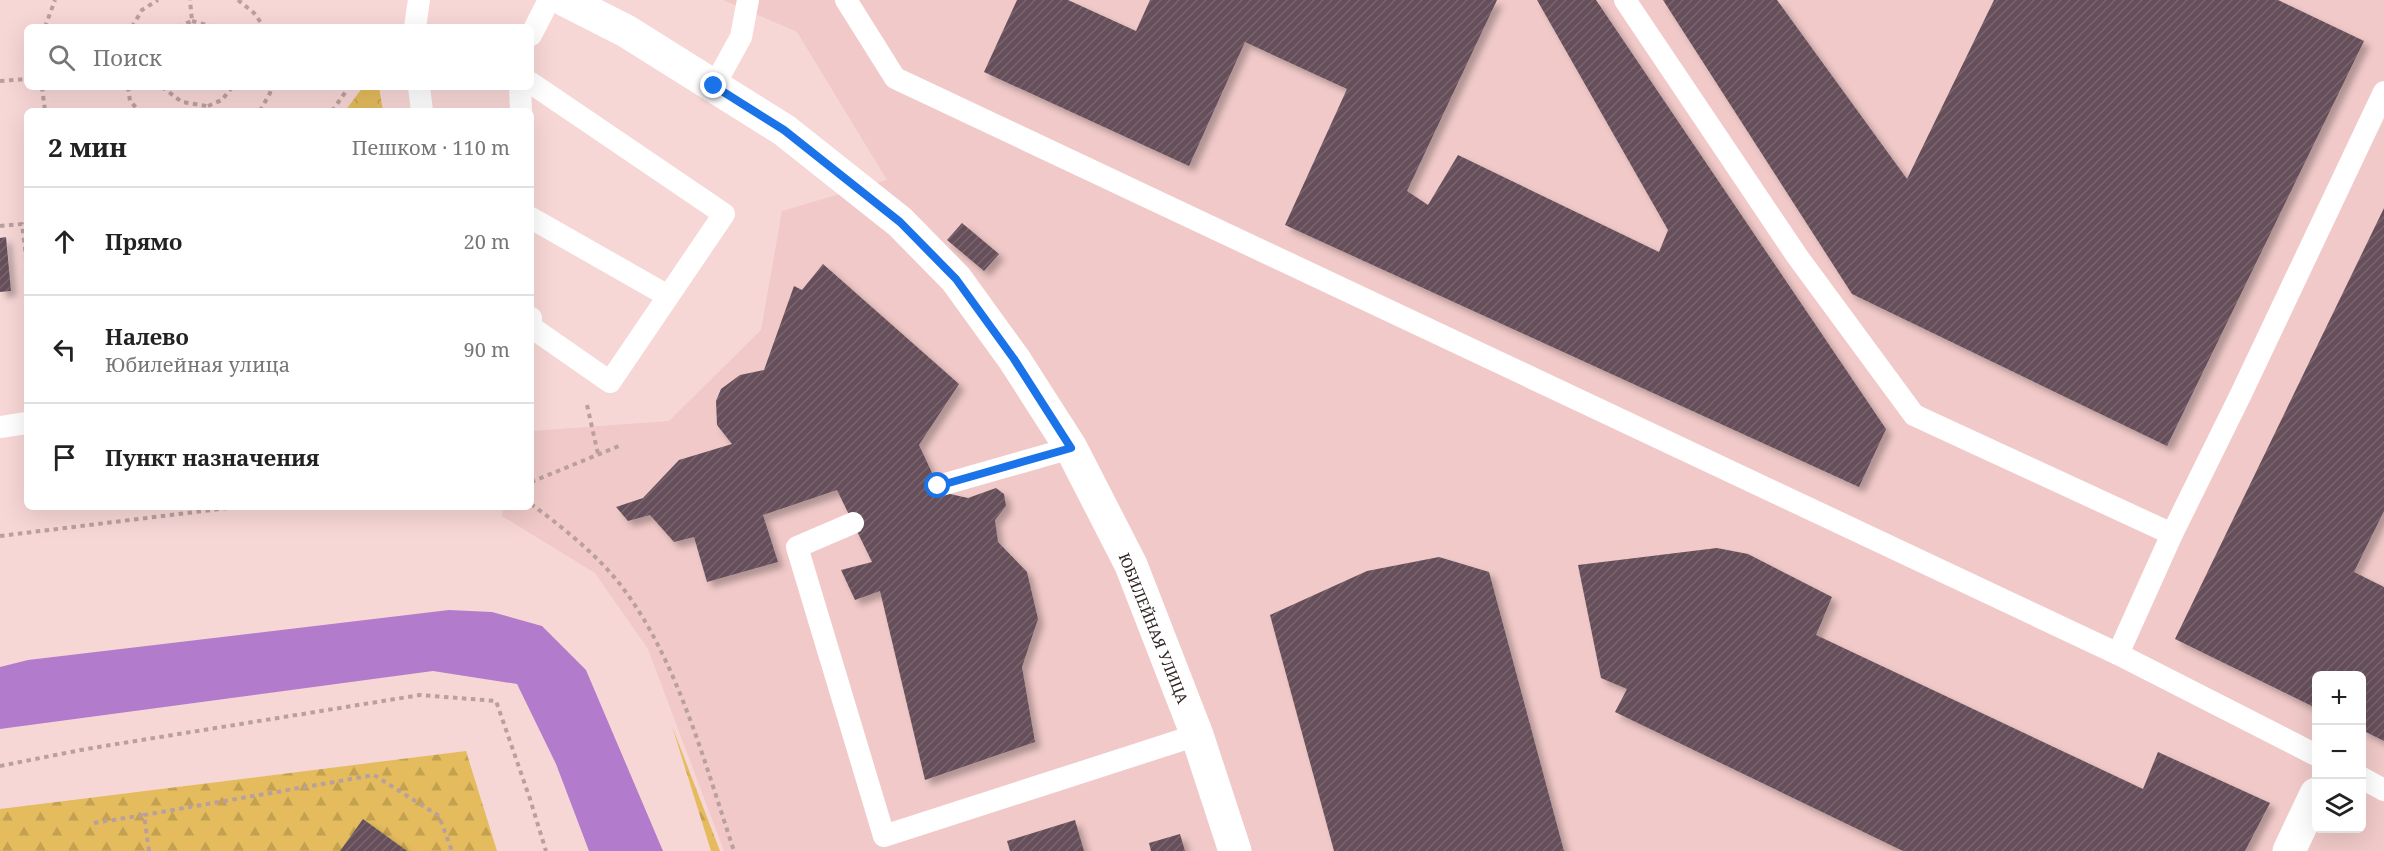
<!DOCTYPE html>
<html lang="ru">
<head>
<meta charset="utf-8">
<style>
	:root { --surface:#fff; --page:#f2f2f2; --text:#222; --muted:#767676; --line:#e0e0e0 }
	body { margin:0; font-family:"Noto Serif",serif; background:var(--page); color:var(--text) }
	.controls { position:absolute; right:18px; bottom:18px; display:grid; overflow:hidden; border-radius:9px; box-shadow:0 6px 24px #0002 }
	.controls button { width:54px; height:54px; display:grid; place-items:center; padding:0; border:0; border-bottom:2px solid var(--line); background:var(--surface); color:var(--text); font:30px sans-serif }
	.stop { position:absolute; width:18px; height:18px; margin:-14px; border:4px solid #1a73e8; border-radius:50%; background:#fff }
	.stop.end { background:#1a73e8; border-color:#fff; box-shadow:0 2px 6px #0008 }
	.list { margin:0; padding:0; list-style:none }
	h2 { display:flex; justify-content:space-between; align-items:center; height:78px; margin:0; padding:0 24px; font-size:26px }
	h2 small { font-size:20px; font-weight:400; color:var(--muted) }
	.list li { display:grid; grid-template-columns:39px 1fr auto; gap:18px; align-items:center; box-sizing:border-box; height:108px; padding:0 24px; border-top:2px solid var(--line) }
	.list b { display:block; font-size:22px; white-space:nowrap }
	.list p { margin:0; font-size:20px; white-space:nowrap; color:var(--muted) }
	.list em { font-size:20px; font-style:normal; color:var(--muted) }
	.icon { flex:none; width:33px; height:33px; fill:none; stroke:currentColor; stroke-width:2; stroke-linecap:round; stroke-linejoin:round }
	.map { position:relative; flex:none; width:2384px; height:851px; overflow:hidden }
	.search { position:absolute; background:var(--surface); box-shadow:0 6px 24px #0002; left:24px; top:24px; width:510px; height:66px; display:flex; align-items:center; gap:15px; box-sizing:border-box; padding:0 21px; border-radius:9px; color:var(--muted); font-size:22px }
	.panel { position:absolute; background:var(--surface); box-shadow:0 6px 24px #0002; left:24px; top:108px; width:510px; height:402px; border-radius:9px }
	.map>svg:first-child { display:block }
</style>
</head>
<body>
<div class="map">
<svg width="2384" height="851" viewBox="0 0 2384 851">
	<defs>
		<pattern id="forest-firs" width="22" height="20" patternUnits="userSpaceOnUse" patternTransform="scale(1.5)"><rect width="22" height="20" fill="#e4bb5d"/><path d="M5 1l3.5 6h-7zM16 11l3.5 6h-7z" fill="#c4a151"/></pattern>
		<pattern id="park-crowns" width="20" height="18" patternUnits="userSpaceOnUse" patternTransform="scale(1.5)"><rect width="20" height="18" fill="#e4bb5d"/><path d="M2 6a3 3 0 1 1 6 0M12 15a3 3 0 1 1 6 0" fill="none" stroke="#c4a151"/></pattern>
		<pattern id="building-hatch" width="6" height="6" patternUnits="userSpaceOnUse" patternTransform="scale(1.5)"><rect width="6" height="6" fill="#664f5a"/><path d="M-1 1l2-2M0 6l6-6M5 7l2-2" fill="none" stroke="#78656e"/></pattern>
		<filter id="shadow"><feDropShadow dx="5.5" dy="5.5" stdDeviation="3" flood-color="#0004"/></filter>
	</defs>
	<rect width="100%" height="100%" fill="#f7d7d6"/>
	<path fill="#f0c9c8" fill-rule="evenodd" d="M723 0H2384V851H724L648 649 595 573 502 516 504 507H531V431L669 421 761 330 782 211 887 180 797 32ZM2316 676H2362V828H2316Z"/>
	<g fill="url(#forest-firs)">
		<path d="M672 726 720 851H711Z"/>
		<path d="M466 751 497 851H0V809Z"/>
	</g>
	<path fill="url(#park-crowns)" d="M363 87H379L383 111H345Z"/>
	<path fill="#b27bcb" d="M449 610 492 612 542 626 586 670 663 851H589L556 764 517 684 433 671 0 729V667L28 660Z"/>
	<g fill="url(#building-hatch)" filter="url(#shadow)">
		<path d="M1017 0H1068L1136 31 1150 0H1497L1407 191 1428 205 1458 155 1659 252 1668 230 1537 0H1596L1886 429 1859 487 1285 225 1347 89 1245 42 1189 166 984 72Z"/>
		<path d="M1663 0H1777L1907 179 1994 0H2278L2364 41 2167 446 1852 294Z"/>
		<path d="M2384 208V511L2354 572 2384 587V741L2362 730V676H2316V708L2175 639Z"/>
		<path d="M962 223 999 254 984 271 947 240Z"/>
		<path d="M6 237 11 291 0 292V238Z"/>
		<path d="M823 264 959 384 919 445 941 492 968 498 996 488 1004 494 1006 506 995 520 998 542 1027 572 1038 619 1022 667 1035 742 925 780 880 591 855 600 841 570 872 562 837 490 763 515 778 562 707 582 694 537 674 542 650 515 628 521 616 507 643 498 679 460 732 444 717 425 716 401 721 389 740 375 764 370 794 286 802 290Z"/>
		<path d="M1717 548 1748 554 1832 597 1816 635 2143 789 2158 752 2270 803 2245 851H1903L1615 712 1627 689 1601 678 1578 565Z"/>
		<path d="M1439 557 1489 572 1564 851H1334L1270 615 1367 571Z"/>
		<path d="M363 819 407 851H340Z"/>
		<path d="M1075 820 1084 851H1010L1007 841Z"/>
		<path d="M1180 834 1185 851H1151L1149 843Z"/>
	</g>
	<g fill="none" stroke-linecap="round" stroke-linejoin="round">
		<g stroke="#b9a09f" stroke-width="4" stroke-dasharray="4.5 4.5" stroke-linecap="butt">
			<path d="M238 0 254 13 264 27"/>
			<path d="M192 21 214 27"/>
			<path d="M45 27 55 0"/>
			<path d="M132 27 142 10 158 0"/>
			<path d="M178 27 192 21 190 0"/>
			<path d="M0 81 27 79"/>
			<path d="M42 87 45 111"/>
			<path d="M128 87 130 101 139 111"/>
			<path d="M162 87 182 102 207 106 208 111"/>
			<path d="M208 106 222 100 232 87"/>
			<path d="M260 111 270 93 271 87"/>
			<path d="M332 111 349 87"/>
			<path d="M0 226 22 224 27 265"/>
			<path d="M587 405 598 454"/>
			<path d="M531 482 619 446"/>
			<path d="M531 504C561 526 595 553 619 583 676 655 705 764 734 851"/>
			<path d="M0 536 236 507"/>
			<path d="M0 766 86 749 420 695 496 701 530 799 546 851"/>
			<path d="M94 823 144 815"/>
			<path d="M149 851 144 815 374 775 439 816 452 851"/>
		</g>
		<g stroke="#fff" stroke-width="22">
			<path d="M846 0 895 78 2118 654 2316 755"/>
			<path d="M1625 0 1797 256 1914 415 2172 534 2118 654"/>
			<path d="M415 27 419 0"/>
			<path d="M531 35 549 0"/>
			<path d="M531 83 724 214 610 382 531 327V318"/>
			<path d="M714 86 741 37 748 0"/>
			<path d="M419 87 422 111"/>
			<path d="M520 87 521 111"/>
			<path d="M531 218 668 296"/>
			<path d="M0 427 27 423"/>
			<path d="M938 486 1071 448"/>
			<path d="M853 523 797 547 884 836 1197 735"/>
			<path d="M2172 534 2241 394 2384 92"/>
			<path d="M2362 778 2384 790"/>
		</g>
		<g stroke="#fff" stroke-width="33">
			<path d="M565 0 626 31 784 130 900 222 956 279 1014 359 1071 448 1131 565 1197 735 1235 851"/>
			<path d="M2289 851 2316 794"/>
		</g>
	</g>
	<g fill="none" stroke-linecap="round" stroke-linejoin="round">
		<path stroke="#1a73e8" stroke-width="8" d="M714 86 784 130 900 222 956 279 1014 359 1071 448 938 486"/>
	</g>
	<g text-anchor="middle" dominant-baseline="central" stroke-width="6" stroke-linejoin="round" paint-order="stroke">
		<g font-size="15" fill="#312625" stroke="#fff">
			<text transform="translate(1154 628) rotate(68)">ЮБИЛЕЙНАЯ УЛИЦА</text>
		</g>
	</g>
</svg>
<div class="controls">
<button>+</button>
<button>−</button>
<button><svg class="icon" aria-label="layers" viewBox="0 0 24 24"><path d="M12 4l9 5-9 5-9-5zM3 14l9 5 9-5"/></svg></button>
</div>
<div class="stop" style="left:938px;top:486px"></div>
<div class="stop end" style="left:714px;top:86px"></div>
<div class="search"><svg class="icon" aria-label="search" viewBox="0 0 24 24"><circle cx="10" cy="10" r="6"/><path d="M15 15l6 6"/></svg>Поиск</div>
<section class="panel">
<h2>2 мин<small>Пешком · 110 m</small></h2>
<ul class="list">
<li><svg class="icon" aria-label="ahead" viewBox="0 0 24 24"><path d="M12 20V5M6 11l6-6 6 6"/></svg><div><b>Прямо</b></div><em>20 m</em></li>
<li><svg class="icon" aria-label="left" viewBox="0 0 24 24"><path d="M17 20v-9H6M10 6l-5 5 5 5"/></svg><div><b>Налево</b><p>Юбилейная улица</p></div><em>90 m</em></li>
<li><svg class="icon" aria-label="arrive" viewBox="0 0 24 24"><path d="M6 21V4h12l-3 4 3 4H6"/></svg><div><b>Пункт назначения</b></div></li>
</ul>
</section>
</div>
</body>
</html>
